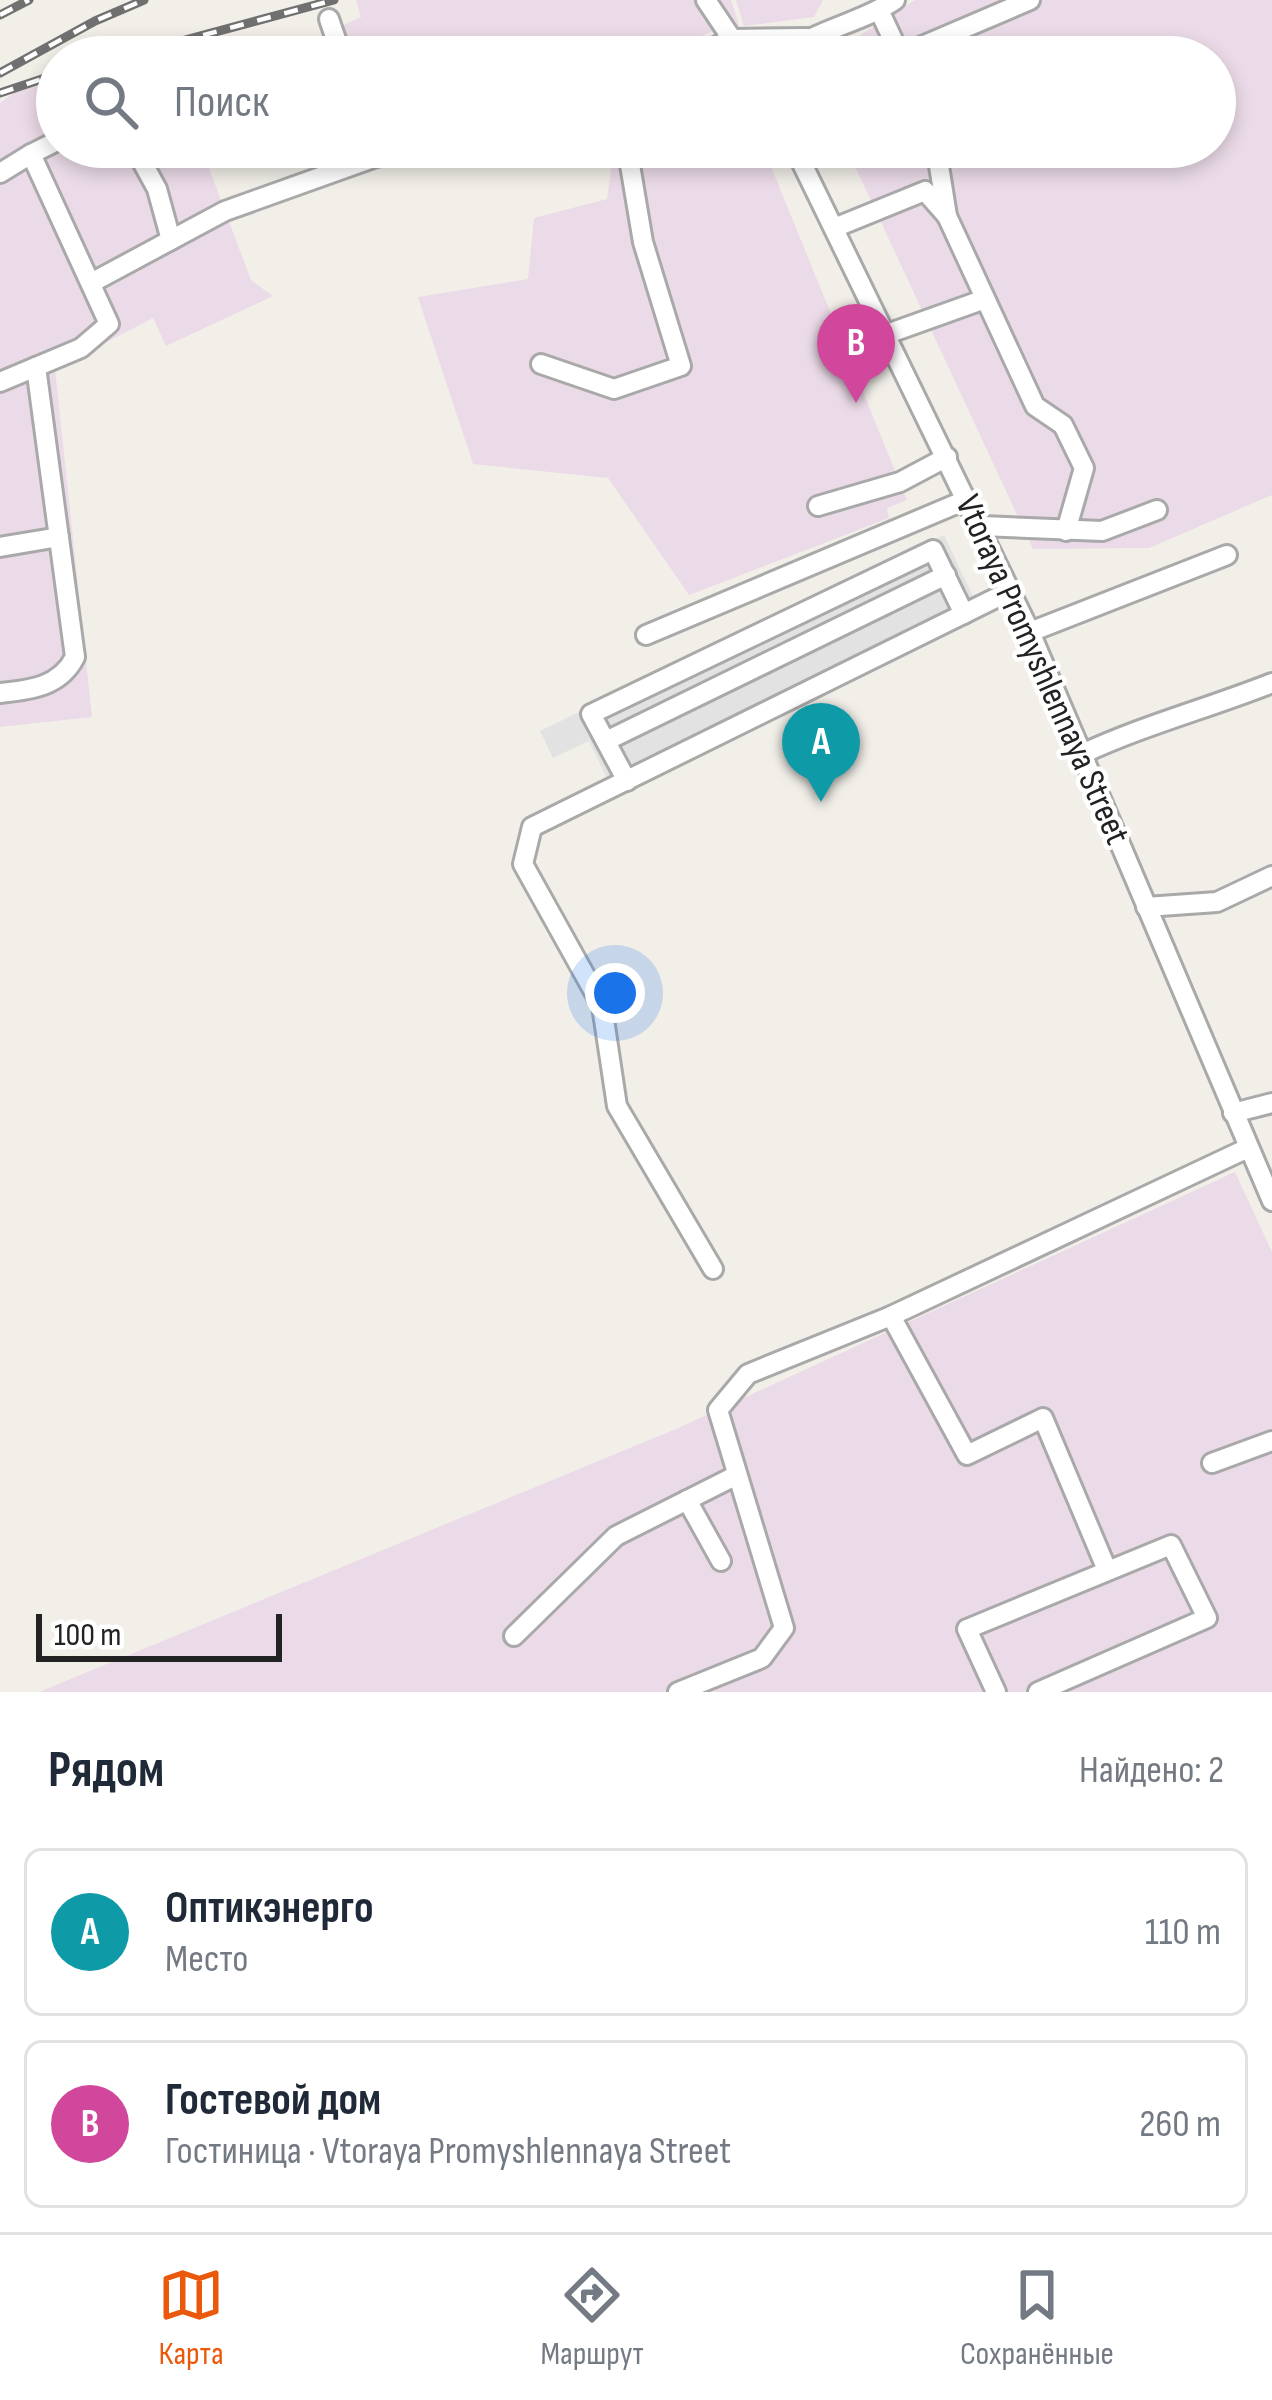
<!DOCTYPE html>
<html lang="ru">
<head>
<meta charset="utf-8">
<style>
	:root { --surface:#fff; --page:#f2f2f3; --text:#1f2937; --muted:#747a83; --line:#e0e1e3; --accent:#ea580c }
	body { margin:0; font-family:"Sofia Sans Condensed",sans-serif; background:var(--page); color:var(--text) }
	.scale { position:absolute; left:36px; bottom:30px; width:246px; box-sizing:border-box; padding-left:12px; border:6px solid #222; border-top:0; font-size:33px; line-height:42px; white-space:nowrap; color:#222; -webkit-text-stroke:9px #fff; paint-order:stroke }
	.you { position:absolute; left:615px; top:993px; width:42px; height:42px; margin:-30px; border:9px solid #fff; border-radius:50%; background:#1a73e8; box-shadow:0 0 0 18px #1a73e833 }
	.badge { display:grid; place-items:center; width:78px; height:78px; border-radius:50%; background:var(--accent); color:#fff; font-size:39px; font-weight:700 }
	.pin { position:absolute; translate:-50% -99px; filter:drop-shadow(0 3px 6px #0008) }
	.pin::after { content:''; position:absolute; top:63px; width:42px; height:36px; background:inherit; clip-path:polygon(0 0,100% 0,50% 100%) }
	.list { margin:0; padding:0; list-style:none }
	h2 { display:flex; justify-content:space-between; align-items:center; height:156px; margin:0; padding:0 48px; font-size:51px }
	h2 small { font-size:39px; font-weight:400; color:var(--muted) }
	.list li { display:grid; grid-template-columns:78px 1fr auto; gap:36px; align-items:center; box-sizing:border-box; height:168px; margin:0 24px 24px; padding:0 24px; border:3px solid var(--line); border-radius:18px }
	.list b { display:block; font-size:45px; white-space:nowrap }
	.list p { margin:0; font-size:39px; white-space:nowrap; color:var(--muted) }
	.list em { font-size:39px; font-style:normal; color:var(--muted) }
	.icon { flex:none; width:66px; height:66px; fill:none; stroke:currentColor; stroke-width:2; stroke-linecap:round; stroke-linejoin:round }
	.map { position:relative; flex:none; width:1272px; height:1692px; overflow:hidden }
	.search { position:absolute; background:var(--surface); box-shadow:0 6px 18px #0003; left:36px; right:36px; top:36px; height:132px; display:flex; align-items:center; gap:30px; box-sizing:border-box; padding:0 42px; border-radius:66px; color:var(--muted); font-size:45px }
	.sheet { height:540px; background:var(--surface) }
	nav { display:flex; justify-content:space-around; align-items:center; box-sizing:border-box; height:168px; border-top:3px solid var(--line); background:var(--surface); font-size:33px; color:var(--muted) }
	nav a { display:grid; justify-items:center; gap:6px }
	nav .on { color:var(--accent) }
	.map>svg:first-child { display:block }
</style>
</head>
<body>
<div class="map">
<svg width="1272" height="1692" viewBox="0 0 1272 1692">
	<rect width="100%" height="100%" fill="#f2efe9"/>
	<g fill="#ebdbe8">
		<path d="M356 0H731L739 25 710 32 662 57H349L339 27 361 17Z"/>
		<path d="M736 0H823L814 17 744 26Z"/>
		<path d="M915 0H1272V495L1149 548 1033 549 846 147H1215V57H827Z"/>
		<path d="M57 67V147H201L251 280 273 296 166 346 153 318 55 369 92 717 0 727V103L46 70Z"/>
		<path d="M614 147H763L907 500 887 508 889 518 689 595 608 478 473 464 418 297 528 279 534 218 607 199Z"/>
		<path d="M1235 1172 1272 1252V1692H39L676 1429Z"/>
	</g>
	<path fill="#e2e2e2" d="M944 535 976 603 608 781 589 741 553 758 540 731Z"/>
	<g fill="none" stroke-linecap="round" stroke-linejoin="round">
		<g stroke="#a9a9a9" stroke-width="24">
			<g id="minor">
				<path d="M706 0 732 39"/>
				<path d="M879 10 901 57"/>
				<path d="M329 19 342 57"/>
				<path d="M901 55 1030 0"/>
				<path d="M694 57 732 39 807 38"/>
				<path d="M782 57C815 29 859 24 895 0"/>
				<path d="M134 147 157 189 171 240"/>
				<path d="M794 147 1030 632 1272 1201"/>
				<path d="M936 147 947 216 1035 406 1063 425 1084 468 1066 531"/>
				<path d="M0 173 31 154"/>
				<path d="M834 228 925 191 947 216"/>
				<path d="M91 283 225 211 376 157 418 147"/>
				<path d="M887 334 985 299"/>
				<path d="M541 364 614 389 681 366 643 242 627 147"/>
				<path d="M0 382 81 348 109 324 31 154 57 141"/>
				<path d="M818 506 900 482 947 457"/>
				<path d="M982 526 1102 531 1157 510"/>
				<path d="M0 547 59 537"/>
				<path d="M1030 632 1227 555"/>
				<path d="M646 635 968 499"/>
				<path d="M0 693C30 690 60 687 75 657L36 367"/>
				<path d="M606 741 946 575"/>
				<path d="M1082 754C1144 725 1209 708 1272 683"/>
				<path d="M627 781 591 714 933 550 964 614"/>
				<path d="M1146 907 1217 902 1272 876"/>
				<path d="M1233 1113 1272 1103"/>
				<path d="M713 1269 617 1106 602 1006 523 864 532 827 1010 591"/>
				<path d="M891 1316 967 1455 1043 1418 1107 1570"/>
				<path d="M1212 1463 1272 1441"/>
				<path d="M687 1500 721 1561"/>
				<path d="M514 1636 616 1536 735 1476"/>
				<path d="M678 1692 762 1658 784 1628 718 1410 748 1374 891 1316 1248 1148"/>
				<path d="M996 1692 967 1629 1171 1545 1207 1618 1038 1692"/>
			</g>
		</g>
		<use href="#minor" stroke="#fff" stroke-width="18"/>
		<g stroke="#707070" stroke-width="9">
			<g id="rail">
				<path d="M0 15 29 0"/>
				<path d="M122 57 334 0"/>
				<path d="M0 73 95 21 144 0"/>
				<path d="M0 93 57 74"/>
			</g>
		</g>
		<use href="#rail" stroke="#fff" stroke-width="4.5" stroke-dasharray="14" stroke-linecap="butt"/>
	</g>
	<g text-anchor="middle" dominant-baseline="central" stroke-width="9" stroke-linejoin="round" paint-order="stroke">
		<g font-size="36" fill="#222" stroke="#fff">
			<text transform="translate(1042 670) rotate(66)">Vtoraya Promyshlennaya Street</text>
		</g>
	</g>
</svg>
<div class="scale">100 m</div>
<div class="you"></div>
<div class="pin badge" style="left:821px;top:802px;background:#0f9aa8">A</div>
<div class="pin badge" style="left:856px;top:403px;background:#d1479c">B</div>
<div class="search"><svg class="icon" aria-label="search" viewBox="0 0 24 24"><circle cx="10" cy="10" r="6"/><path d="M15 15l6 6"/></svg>Поиск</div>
</div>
<section class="sheet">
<h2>Рядом<small>Найдено: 2</small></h2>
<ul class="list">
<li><span class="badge" style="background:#0f9aa8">A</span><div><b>Оптикэнерго</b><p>Место</p></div><em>110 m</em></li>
<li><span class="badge" style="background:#d1479c">B</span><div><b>Гостевой дом</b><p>Гостиница · Vtoraya Promyshlennaya Street</p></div><em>260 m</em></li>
</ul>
</section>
<nav>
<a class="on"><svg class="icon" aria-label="map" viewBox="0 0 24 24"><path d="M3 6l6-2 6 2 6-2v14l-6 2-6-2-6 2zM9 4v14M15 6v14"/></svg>Карта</a>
<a><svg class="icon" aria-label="directions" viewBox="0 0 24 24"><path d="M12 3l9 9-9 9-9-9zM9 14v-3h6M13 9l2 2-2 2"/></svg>Маршрут</a>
<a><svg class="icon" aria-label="saved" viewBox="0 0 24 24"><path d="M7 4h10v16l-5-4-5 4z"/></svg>Сохранённые</a>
</nav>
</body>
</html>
